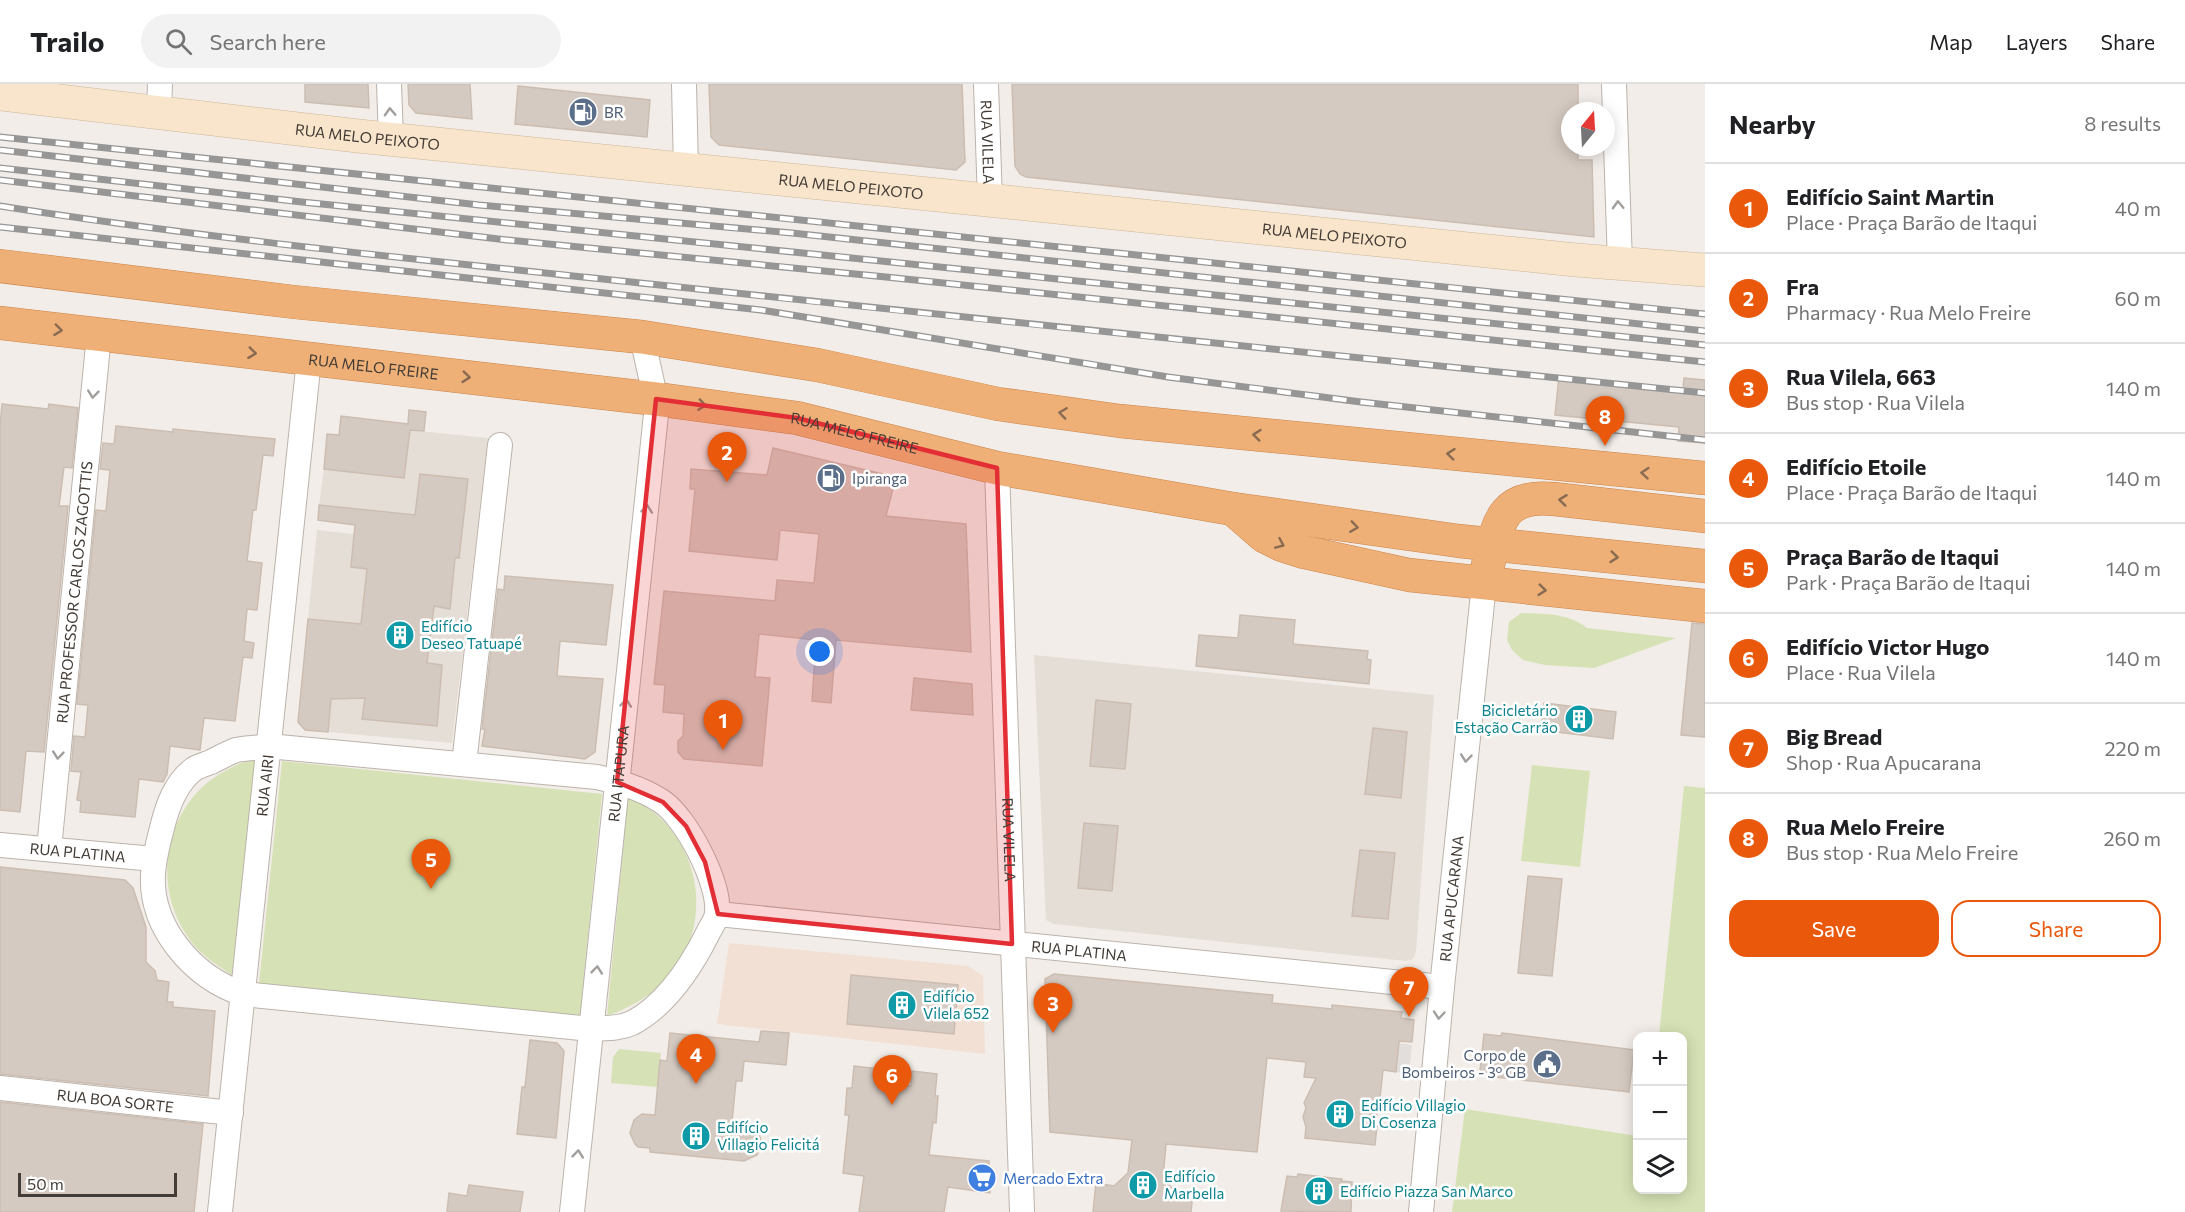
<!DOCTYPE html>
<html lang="en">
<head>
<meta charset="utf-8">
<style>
	:root { --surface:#fff; --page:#f2f2f2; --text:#202124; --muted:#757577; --line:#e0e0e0; --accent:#ea580c }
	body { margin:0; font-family:Commissioner,sans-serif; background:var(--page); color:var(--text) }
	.controls { position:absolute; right:18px; bottom:18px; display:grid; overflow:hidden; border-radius:12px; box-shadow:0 3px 15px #0003 }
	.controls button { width:54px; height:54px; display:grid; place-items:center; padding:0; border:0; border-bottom:2px solid var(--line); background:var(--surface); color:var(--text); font:30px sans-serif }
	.compass { position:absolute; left:1561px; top:18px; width:54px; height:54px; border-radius:50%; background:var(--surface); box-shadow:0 3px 15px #0003; rotate:18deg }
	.scale { position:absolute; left:18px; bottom:15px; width:159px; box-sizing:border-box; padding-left:6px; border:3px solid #443d37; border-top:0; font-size:16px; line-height:21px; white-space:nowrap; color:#443d37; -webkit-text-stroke:4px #fff; paint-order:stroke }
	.you { position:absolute; left:820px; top:568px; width:21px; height:21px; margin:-15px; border:4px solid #fff; border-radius:50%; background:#1a73e8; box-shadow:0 0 0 9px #1a73e833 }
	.badge { display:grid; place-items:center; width:39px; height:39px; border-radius:50%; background:var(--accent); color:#fff; font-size:20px; font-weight:700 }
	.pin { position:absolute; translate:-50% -50px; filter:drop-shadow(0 2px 3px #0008) }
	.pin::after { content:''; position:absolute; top:32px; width:21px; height:18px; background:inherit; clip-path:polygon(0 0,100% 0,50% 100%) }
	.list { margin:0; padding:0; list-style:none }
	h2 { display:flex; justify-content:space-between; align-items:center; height:78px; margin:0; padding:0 24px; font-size:26px }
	h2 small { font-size:20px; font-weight:400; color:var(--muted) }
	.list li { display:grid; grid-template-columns:39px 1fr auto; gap:18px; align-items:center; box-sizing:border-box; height:90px; padding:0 24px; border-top:2px solid var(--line) }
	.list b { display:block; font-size:22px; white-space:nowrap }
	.list p { margin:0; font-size:20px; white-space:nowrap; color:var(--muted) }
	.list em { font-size:20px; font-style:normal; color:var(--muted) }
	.actions { display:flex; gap:12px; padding:18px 24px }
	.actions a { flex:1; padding:14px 0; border:2px solid var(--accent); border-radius:18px; text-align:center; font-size:21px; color:var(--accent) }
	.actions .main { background:var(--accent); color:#fff }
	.icon { flex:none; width:33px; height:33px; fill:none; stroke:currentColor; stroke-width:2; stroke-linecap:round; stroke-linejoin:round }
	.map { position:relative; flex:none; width:1705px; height:1128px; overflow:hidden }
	header { display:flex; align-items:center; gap:36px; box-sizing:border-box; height:84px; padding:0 30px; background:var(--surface); border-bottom:2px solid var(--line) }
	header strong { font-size:28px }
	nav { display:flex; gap:33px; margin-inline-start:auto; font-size:21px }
	.search { width:420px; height:54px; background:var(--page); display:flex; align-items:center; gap:15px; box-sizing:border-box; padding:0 21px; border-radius:33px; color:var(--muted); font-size:22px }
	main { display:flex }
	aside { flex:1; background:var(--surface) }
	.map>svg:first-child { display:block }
</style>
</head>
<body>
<header>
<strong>Trailo</strong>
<div class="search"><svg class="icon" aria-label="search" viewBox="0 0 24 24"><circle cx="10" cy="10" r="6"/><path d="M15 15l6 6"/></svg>Search here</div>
<nav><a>Map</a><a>Layers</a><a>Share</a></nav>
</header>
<main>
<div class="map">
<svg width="1705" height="1128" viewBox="0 0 1705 1128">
	<rect width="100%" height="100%" fill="#f2ede8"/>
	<g fill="#e5ded6">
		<path d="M409 346 488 354 452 659 328 648 340 538 308 535 317 446 397 455 399 430 319 421 324 385 404 394Z"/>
		<path d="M1034 571 1434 611 1416 868 1413 875 1406 877 1054 840 1046 836Z"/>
	</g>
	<path fill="#f2e0d5" d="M729 859 968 882 983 892 985 970 717 940Z"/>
	<g fill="#d6e2b5">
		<path d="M1521 529C1544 530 1568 529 1587 544L1676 554 1594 584 1545 581 1523 576 1512 566 1507 556 1509 538Z"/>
		<path d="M256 673 232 891C217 881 201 871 190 856 154 807 161 738 207 699 221 687 239 680 256 673Z"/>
		<path d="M282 677 602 710 580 933 259 900Z"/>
		<path d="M1532 681 1590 687 1580 783 1521 777Z"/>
		<path d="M1684 702 1705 704V1128H1452L1465 1025 1637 1052 1638 1106H1682V952H1659Z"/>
		<path d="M628 713C696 742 719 832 671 890 655 910 631 923 607 932Z"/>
		<path d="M619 965 661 969 657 1003 611 999 613 973Z"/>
	</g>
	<path fill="#e1dedc" d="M1399 959 1412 961 1409 989 1396 988Z"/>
	<g fill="#d5cac1" stroke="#ccbdb2" stroke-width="1.5">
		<path d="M305 0H368L369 24 305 18Z"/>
		<path d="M408 0H470L472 35 416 29 409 21Z"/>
		<path d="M709 0H962L965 78 956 86 719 61 711 53Z"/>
		<path d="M1012 0H1578V27H1570V63H1578V76H1592L1594 153 1026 93 1020 90 1015 82Z"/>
		<path d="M518 2 650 16 647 53 515 40Z"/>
		<path d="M1559 293 1683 306 1684 294 1705 296V359L1678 357 1679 343 1555 331Z"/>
		<path d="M2 320 48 325 49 320 78 324 72 384 64 383 59 422H68L44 668 26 667 20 728 0 726V342Z"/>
		<path d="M409 326 426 328 424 347 410 346 404 394 324 385 327 350 339 351 341 332 408 340Z"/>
		<path d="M116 342 173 348V345L275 355 273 372 263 371 256 426H253L247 477 262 479 257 526 247 525 244 557 254 559 252 574 243 573 235 637 204 634 200 666 170 662 167 690 163 698 139 695 135 733 80 728 81 717 77 716 81 688 71 687 74 652 85 653 88 621 77 620 96 426 106 427 108 406 110 386 100 385 103 359 114 360Z"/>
		<path d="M773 364 896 393 886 432 966 440 971 568 836 556 831 619 812 617 816 556 759 550 755 593 770 594 762 682 684 675 678 668V657L683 652 684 630 663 628 665 601 654 600 664 507 775 517 777 496 814 499 819 450 780 446 777 476 689 467 695 405H690L691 385 767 391Z"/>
		<path d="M420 390 468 395 459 474H455L450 525 434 522 427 579 442 581 437 642 362 635 365 614 331 615 328 648 305 646 298 638 308 535 361 540 367 485 351 483 355 441 318 436 319 421 415 431Z"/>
		<path d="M505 492 613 501 606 561 560 557 557 592 603 595 595 668 585 675 482 662 485 645H482L498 505 504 506Z"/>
		<path d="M1240 531 1295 536 1293 560 1368 567 1367 575 1371 576 1369 600 1196 582 1199 551 1238 554Z"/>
		<path d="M1692 539 1705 540V653L1681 651Z"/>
		<path d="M914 594 972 600 973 631 911 626Z"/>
		<path d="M1096 616 1131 620 1125 685 1090 682Z"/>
		<path d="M1544 619 1616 628 1613 655 1541 646Z"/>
		<path d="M1373 644 1407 648 1401 714 1365 710Z"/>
		<path d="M1084 739 1118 742 1112 807 1078 804Z"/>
		<path d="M1360 766 1395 769 1388 835 1352 832Z"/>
		<path d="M0 783 125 796 133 804 146 843V878L155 887 157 896 169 898 167 918H173V923L215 927 208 1012 0 990Z"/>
		<path d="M1528 792 1562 795 1552 892 1518 889Z"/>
		<path d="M1054 890 1273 911 1272 919 1332 925V921L1402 928 1401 934 1414 936 1412 958 1399 957 1396 988 1383 986 1379 1023 1375 1035 1377 1042 1375 1061 1305 1054 1306 1043 1303 1033 1306 1024 1304 1019 1316 994 1304 993 1306 978 1267 974 1257 1068 1166 1060 1163 1093 1174 1107 1193 1108 1191 1128H1093L1096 1099 1114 1102 1128 1089 1132 1056 1050 1048 1045 895Z"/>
		<path d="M851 891 958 901 954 950 847 940Z"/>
		<path d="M761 947 789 949 786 981 744 977 742 997H736L732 1037 747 1039 758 1047 762 1060 757 1071 744 1077 650 1068V1064L638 1063 635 1060 630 1049 634 1036 642 1030 655 1031 660 976 667 977 670 949 759 958Z"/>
		<path d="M1502 949 1634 966 1629 1008 1496 993V989L1480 987 1484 950 1501 952Z"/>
		<path d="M530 956 557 959 564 967 556 1054 517 1050 522 1003H525Z"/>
		<path d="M854 982 879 985 878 998 911 1002 912 987 937 990 935 1012H938L936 1039 933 1038 929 1071 989 1077 990 1109 948 1103 944 1128H859L864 1092 843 1089 849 1031H845L847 1004H852Z"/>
		<path d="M0 1018 203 1040 194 1128H0Z"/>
		<path d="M1298 1090 1342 1095 1341 1097 1352 1098 1351 1128 1281 1127 1287 1092 1297 1093Z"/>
		<path d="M469 1101 523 1108 520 1128H447L449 1109 467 1112Z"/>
	</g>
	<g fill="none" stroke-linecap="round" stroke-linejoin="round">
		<g stroke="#bcb3ab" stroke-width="26">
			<g id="street">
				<path d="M389 0 391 55"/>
				<path d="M684 0 686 86"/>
				<path id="s1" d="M986 0 990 117"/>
				<path d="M1614 0 1620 180"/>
				<path d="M159 28 160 0"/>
				<path id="s2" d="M997 384 1022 1128"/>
				<path d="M268 662 597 693C619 698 641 704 661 717 686 733 720 799 717 828 717 835 711 843 708 849 691 883 666 921 632 939 619 945 605 944 591 945L243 910C193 893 150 844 153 790 154 774 158 759 162 744 167 723 175 699 194 685 199 682 206 680 211 678 219 674 228 669 236 666 246 664 258 664 268 662Z"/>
				<path d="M464 680 500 361"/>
				<path id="s3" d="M0 761 154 775"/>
				<path id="s4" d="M49 765 99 251"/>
				<path id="s5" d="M718 830 1442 903"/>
				<path id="s6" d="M0 1004 231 1029"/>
				<path id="s7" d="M220 1128 309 275"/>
				<path id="s8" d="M572 1128 657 321 642 253"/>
				<path id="s9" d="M1421 1128 1442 903 1484 500"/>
			</g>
		</g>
		<g stroke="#cdb79c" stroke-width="34">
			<g id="secondary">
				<path id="s10" d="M0 10 358 52 1576 176 1705 186"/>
			</g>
		</g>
		<g stroke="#cc8348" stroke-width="34">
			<g id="highway">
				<path d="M0 182 294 218 642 253 817 281 998 320 1120 337 1704 394"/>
				<path id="s11" d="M0 239 656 315 797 334 997 384 1233 425 1459 457 1705 482"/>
				<path d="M1233 425 1264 452 1282 461 1304 468 1409 491 1705 522"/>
				<path d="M1488 481C1498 438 1502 410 1554 415L1705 432"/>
			</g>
		</g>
		<use href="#street" stroke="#fff" stroke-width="24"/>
		<use href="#secondary" stroke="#f9e5cb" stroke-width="33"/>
		<use href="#highway" stroke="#eeb077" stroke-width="33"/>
		<g stroke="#969696" stroke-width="7">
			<g id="rail">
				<path d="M0 53 1705 230"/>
				<path d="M0 66 479 121 792 149 1705 247"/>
				<path d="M0 84 302 118 1705 261"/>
				<path d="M0 96 507 156 886 193 1705 278"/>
				<path d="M0 122C216 156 433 177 650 200 1002 238 1353 273 1705 309"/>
				<path d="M0 143 761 226 1168 293 1361 318 1705 356"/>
			</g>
		</g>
		<use href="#rail" stroke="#fff" stroke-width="4.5" stroke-dasharray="14" stroke-linecap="butt"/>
	</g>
	<defs><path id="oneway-chevron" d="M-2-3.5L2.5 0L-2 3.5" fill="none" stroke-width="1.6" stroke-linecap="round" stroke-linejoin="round" transform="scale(1.5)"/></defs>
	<g stroke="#a29e9b">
		<use href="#oneway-chevron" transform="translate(390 28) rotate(-92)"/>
		<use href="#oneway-chevron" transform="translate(1618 121) rotate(-92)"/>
		<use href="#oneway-chevron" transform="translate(93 310) rotate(96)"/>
		<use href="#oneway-chevron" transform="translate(647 425) rotate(-84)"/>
		<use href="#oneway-chevron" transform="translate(626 619) rotate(-84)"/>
		<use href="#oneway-chevron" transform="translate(58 671) rotate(96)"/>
		<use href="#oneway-chevron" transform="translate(1466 674) rotate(96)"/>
		<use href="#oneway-chevron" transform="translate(597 886) rotate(-84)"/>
		<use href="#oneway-chevron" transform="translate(1439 931) rotate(95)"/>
		<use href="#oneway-chevron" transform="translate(578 1070) rotate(-84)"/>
	</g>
	<g stroke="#886b51">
		<use href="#oneway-chevron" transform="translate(58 246) rotate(7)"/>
		<use href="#oneway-chevron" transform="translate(252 269) rotate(7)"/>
		<use href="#oneway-chevron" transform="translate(466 293) rotate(6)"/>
		<use href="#oneway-chevron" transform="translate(702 321) rotate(8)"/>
		<use href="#oneway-chevron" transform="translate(1063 329) rotate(-172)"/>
		<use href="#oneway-chevron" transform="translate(1257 351) rotate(-174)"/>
		<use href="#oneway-chevron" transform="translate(1451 370) rotate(-174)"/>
		<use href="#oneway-chevron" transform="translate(1645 389) rotate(-175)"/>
		<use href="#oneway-chevron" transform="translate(1563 416) rotate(-173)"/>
		<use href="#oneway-chevron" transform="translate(1354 443) rotate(8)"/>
		<use href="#oneway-chevron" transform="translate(1280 460) rotate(24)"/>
		<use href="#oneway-chevron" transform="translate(1614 473) rotate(6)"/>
		<use href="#oneway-chevron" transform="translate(1542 506) rotate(6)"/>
	</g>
	<path fill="#e22e34" fill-opacity="0.2" stroke="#e22e34" stroke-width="4.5" stroke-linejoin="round" d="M656 315 797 334 997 384 1012 860 718 830 705 778 686 742 663 718 617 698Z"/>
	<defs>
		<g id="fuel-disc" transform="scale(1.5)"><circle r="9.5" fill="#5c6f8a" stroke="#fff"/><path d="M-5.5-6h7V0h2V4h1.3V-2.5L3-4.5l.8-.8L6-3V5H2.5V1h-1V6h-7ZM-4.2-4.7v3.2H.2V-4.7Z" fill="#fff"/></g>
		<g id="building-disc" transform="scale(1.5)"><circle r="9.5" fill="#0f9aa8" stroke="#fff"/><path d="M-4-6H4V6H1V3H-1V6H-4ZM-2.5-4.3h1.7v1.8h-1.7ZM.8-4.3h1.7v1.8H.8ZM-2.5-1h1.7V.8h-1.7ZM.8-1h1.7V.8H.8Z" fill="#fff"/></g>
		<g id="civic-disc" transform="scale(1.5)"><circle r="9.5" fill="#5c6f8a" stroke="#fff"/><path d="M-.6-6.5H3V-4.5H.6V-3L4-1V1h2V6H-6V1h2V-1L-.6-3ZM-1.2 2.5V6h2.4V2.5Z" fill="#fff"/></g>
		<g id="supermarket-disc" transform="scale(1.5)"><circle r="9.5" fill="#3f7fe0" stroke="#fff"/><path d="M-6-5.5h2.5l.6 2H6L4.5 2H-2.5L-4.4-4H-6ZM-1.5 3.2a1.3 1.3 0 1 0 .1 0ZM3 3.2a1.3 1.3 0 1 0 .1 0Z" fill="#fff"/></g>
	</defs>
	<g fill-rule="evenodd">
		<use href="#fuel-disc" x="583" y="28"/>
		<use href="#fuel-disc" x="831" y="394"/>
		<use href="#building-disc" x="400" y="551"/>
		<use href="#building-disc" x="1579" y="635"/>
		<use href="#building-disc" x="902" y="921"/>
		<use href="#civic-disc" x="1547" y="980"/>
		<use href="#building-disc" x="1340" y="1030"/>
		<use href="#building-disc" x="696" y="1052"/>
		<use href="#supermarket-disc" x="982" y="1094"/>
		<use href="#building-disc" x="1143" y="1101"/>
		<use href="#building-disc" x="1319" y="1107"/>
	</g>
	<g text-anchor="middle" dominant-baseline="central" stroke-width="5" stroke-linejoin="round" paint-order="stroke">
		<g font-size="15" fill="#4e5e75" stroke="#fff" text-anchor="start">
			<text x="604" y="28">BR</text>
			<text x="852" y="394">Ipiranga</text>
			<text x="1526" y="971" text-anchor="end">Corpo de<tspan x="1526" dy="17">Bombeiros - 3º GB</tspan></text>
		</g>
		<g font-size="15" fill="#443d37" stroke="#fff">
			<text stroke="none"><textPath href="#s10" startOffset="370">RUA MELO PEIXOTO</textPath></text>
			<text stroke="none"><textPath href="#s1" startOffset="58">RUA VILELA</textPath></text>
			<text stroke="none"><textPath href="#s10" startOffset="856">RUA MELO PEIXOTO</textPath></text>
			<text stroke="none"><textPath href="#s10" startOffset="1342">RUA MELO PEIXOTO</textPath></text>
			<text stroke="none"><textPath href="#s11" startOffset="376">RUA MELO FREIRE</textPath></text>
			<text stroke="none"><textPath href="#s11" startOffset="862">RUA MELO FREIRE</textPath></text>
			<text stroke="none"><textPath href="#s4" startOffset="258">RUA PROFESSOR CARLOS ZAGOTTIS</textPath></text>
			<text stroke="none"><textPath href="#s8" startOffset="441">RUA ITAPURA</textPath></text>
			<text stroke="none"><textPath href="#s7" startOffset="429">RUA AIRI</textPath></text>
			<text stroke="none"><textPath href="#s2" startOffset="372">RUA VILELA</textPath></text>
			<text stroke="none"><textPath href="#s3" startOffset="78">RUA PLATINA</textPath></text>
			<text stroke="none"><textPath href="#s9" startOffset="315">RUA APUCARANA</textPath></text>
			<text stroke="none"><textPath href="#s5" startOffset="363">RUA PLATINA</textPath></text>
			<text stroke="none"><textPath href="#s6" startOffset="116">RUA BOA SORTE</textPath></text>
		</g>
		<g font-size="15" fill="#0d838f" stroke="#fff" text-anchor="start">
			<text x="421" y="542">Edifício<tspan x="421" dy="17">Deseo Tatuapé</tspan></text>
			<text x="1558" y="626" text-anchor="end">Bicicletário<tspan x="1558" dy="17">Estação Carrão</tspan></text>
			<text x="923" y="912">Edifício<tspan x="923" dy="17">Vilela 652</tspan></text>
			<text x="1361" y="1021">Edifício Villagio<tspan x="1361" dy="17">Di Cosenza</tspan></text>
			<text x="717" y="1043">Edifício<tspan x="717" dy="17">Villagio Felicitá</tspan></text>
			<text x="1164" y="1092">Edifício<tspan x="1164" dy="17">Marbella</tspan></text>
			<text x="1340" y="1107">Edifício Piazza San Marco</text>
		</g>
		<g font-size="15" fill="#366cbe" stroke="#fff" text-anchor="start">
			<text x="1003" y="1094">Mercado Extra</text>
		</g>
	</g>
</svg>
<div class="controls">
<button>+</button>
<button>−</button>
<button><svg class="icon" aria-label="layers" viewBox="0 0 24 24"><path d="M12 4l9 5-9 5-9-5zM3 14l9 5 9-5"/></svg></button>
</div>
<svg class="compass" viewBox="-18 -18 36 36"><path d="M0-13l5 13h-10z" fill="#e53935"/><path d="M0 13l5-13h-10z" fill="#757577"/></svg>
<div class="scale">50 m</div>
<div class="you"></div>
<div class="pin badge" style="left:723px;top:666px">1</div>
<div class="pin badge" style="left:727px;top:398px">2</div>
<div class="pin badge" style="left:1053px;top:949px">3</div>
<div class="pin badge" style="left:696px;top:1000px">4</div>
<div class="pin badge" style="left:431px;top:805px">5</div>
<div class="pin badge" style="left:892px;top:1021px">6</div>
<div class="pin badge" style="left:1409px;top:933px">7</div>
<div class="pin badge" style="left:1605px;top:362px">8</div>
</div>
<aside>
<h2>Nearby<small>8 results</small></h2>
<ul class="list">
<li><span class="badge">1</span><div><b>Edifício Saint Martin</b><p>Place · Praça Barão de Itaqui</p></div><em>40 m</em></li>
<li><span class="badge">2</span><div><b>Fra</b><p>Pharmacy · Rua Melo Freire</p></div><em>60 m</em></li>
<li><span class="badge">3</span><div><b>Rua Vilela, 663</b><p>Bus stop · Rua Vilela</p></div><em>140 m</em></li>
<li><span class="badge">4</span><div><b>Edifício Etoile</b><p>Place · Praça Barão de Itaqui</p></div><em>140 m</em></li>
<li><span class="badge">5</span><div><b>Praça Barão de Itaqui</b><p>Park · Praça Barão de Itaqui</p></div><em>140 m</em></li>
<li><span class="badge">6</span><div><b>Edifício Victor Hugo</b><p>Place · Rua Vilela</p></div><em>140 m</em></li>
<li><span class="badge">7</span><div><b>Big Bread</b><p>Shop · Rua Apucarana</p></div><em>220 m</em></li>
<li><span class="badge">8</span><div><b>Rua Melo Freire</b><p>Bus stop · Rua Melo Freire</p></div><em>260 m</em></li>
</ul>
<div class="actions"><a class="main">Save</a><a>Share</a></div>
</aside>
</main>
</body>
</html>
